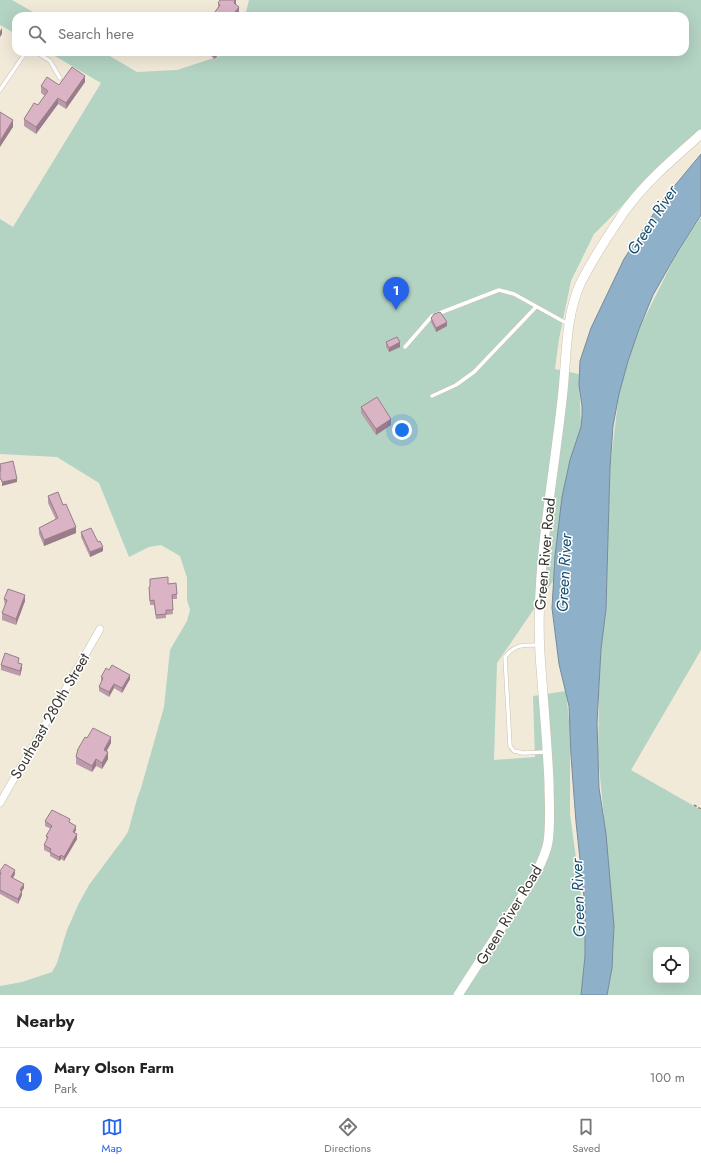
<!DOCTYPE html>
<html lang="en">
<head>
<meta charset="utf-8">
<style>
	:root { --surface:#fff; --page:#f2f2f2; --text:#222; --muted:#767676; --line:#e0e0e0; --accent:#2563eb }
	body { margin:0; font-family:Jost,sans-serif; background:var(--page); color:var(--text) }
	.controls { position:absolute; right:12px; bottom:12px; display:grid; overflow:hidden; border-radius:8px; box-shadow:0 4px 16px #0002 }
	.controls button { width:36px; height:36px; display:grid; place-items:center; padding:0; border:0; border-bottom:1px solid var(--line); background:var(--surface); color:var(--text); font:20px sans-serif }
	.you { position:absolute; left:402px; top:430px; width:14px; height:14px; margin:-10px; border:3px solid #fff; border-radius:50%; background:#1a73e8; box-shadow:0 0 0 6px #1a73e833 }
	.badge { display:grid; place-items:center; width:26px; height:26px; border-radius:50%; background:var(--accent); color:#fff; font-size:13px; font-weight:700 }
	.pin { position:absolute; translate:-50% -33px; filter:drop-shadow(0 1px 2px #0008) }
	.pin::after { content:''; position:absolute; top:21px; width:14px; height:12px; background:inherit; clip-path:polygon(0 0,100% 0,50% 100%) }
	.list { margin:0; padding:0; list-style:none }
	h2 { display:flex; justify-content:space-between; align-items:center; height:52px; margin:0; padding:0 16px; font-size:17px }
	h2 small { font-size:13px; font-weight:400; color:var(--muted) }
	.list li { display:grid; grid-template-columns:26px 1fr auto; gap:12px; align-items:center; box-sizing:border-box; height:60px; padding:0 16px; border-top:1px solid var(--line) }
	.list b { display:block; font-size:15px; white-space:nowrap }
	.list p { margin:0; font-size:13px; white-space:nowrap; color:var(--muted) }
	.list em { font-size:13px; font-style:normal; color:var(--muted) }
	.icon { flex:none; width:22px; height:22px; fill:none; stroke:currentColor; stroke-width:2; stroke-linecap:round; stroke-linejoin:round }
	.map { position:relative; flex:none; width:701px; height:995px; overflow:hidden }
	.search { position:absolute; background:var(--surface); box-shadow:0 4px 16px #0002; left:12px; right:12px; top:12px; height:44px; display:flex; align-items:center; gap:10px; box-sizing:border-box; padding:0 14px; border-radius:12px; color:var(--muted); font-size:15px }
	.sheet { height:112px; background:var(--surface) }
	nav { display:flex; justify-content:space-around; align-items:center; box-sizing:border-box; height:56px; border-top:1px solid var(--line); background:var(--surface); font-size:11px; color:var(--muted) }
	nav a { display:grid; justify-items:center; gap:2px }
	nav .on { color:var(--accent) }
	.map>svg:first-child { display:block }
</style>
</head>
<body>
<div class="map">
<svg width="701" height="995" viewBox="0 0 701 995">
	<rect width="100%" height="100%" fill="#f2ead9"/>
	<g fill="#b3d3c3" fill-rule="evenodd">
		<path d="M0 0H12L40 16H16V34L0 25Z"/>
		<path d="M249 0H701V135L626 202 594 234 571 281 559 339 555 369 579 374 581 427 566 479 553 581 497 663 494 760 535 757 533 696 566 691 570 731V814L586 931 585 956 581 995H0V986L22 982 52 972 57 963 67 930 79 903 89 885 121 842 128 832 137 799 141 788 164 707 170 650 187 621 190 610 187 600V578L180 556 161 545 149 547 129 557 99 483 57 457 0 454V219L13 227 101 83 48 52H103L137 72 177 70 220 56 223 52H685V16H245Z"/>
		<path d="M701 217V650L631 770 701 810V995H607L613 959 614 926 598 755 599 693 601 649 606 609 610 467 619 394 628 361 639 329 678 251ZM656 950H686V980H656Z"/>
	</g>
	<path fill="#8fb0c9" stroke="#758b9b" d="M701 154V215L678 251 653 295 639 329 628 361 619 394 613 426 610 467 606 609 601 649 597 723 599 788 606 834 614 926 612 968 607 995H581L585 956V906L576 822 571 756 569 706 559 664 552 608 555 556 562 497 570 460 581 427 582 416V406L579 385 580 361 591 328 624 259 662 201Z"/>
	<g fill="none" stroke-linecap="round" stroke-linejoin="round">
		<g stroke="#cac1b1" stroke-width="4.5">
			<g id="service">
				<path d="M36 52 50 61 60 78"/>
				<path d="M0 90 26 52"/>
				<path d="M405 347 432 316 499 290 514 294 568 324"/>
				<path d="M432 396 456 385 474 372 536 307"/>
				<path d="M539 645C523 645 515 644 505 657L510 746 514 751 523 753 547 752"/>
			</g>
		</g>
		<g stroke="#cac1b1" stroke-width="8">
			<path id="minor" d="M0 803 100 629"/>
		</g>
		<g stroke="#cac1b1" stroke-width="10">
			<path id="tertiary" d="M458 995 533 879C539 867 546 855 548 842 551 822 549 802 549 782 547 739 543 697 540 654 535 571 553 483 562 400 567 361 564 319 581 282 591 263 602 245 614 227 619 220 624 211 630 204 650 178 677 156 701 134"/>
		</g>
		<path stroke="#8d887c" stroke-width="1.5" stroke-dasharray="3 2" stroke-linecap="butt" d="M694 805 701 809"/>
		<use href="#service" stroke="#fff" stroke-width="3.5"/>
		<use href="#minor" stroke="#fff" stroke-width="7"/>
		<use href="#tertiary" stroke="#fff" stroke-width="9"/>
	</g>
	<g fill="#bb9aa9">
		<path d="M236 0V5L239 14 237 16H212L218 8V3Z"/>
		<path d="M207 52H222L214 59Z"/>
		<path d="M85 82 66 109 58 104 36 134 24 126V119L38 105 45 96 41 93V86L59 85Z"/>
		<path d="M431 318 447 326 436 332 431 322Z"/>
		<path d="M386 342 400 347 389 352 386 347Z"/>
		<path d="M361 407 391 425 376 435 361 413Z"/>
		<path d="M48 496 76 533 44 546 39 534V528L56 520 48 503Z"/>
		<path d="M81 532 98 542 103 551 90 557 81 537Z"/>
		<path d="M168 584 177 594V599H172L173 614 166 615V618L156 619 154 605H150L149 587Z"/>
		<path d="M4 599 25 601 16 625 2 620V613L5 606Z"/>
		<path d="M19 663 22 668 20 676 1 670V665Z"/>
		<path d="M101 677 130 679 122 693 114 688 109 697 99 691V687L102 682 101 681Z"/>
		<path d="M87 738 111 743 106 751 108 759 102 769 96 766 92 772 76 764V757Z"/>
		<path d="M45 821 70 823 76 830 74 833 77 839 64 861 61 859 59 861 50 856V853L44 850V845L47 840 46 836 51 829 45 826Z"/>
		<path d="M0 871 15 874 13 878 24 888 22 891V895L18 904 0 894Z"/>
	</g>
	<g fill="#997d8a">
		<path d="M235 0H236V5L234 3Z"/>
		<path d="M239 7V14L237 16H232Z"/>
		<path d="M2 28V34L0 37V31Z"/>
		<path d="M217 52H222L214 59V55Z"/>
		<path d="M85 76V82L66 109V103Z"/>
		<path d="M58 98V104L36 134V127Z"/>
		<path d="M13 120V127L0 147V141Z"/>
		<path d="M447 322V326L436 332V328Z"/>
		<path d="M400 342V347L389 352V348Z"/>
		<path d="M391 419V425L376 435V429Z"/>
		<path d="M17 479V482L2 486V482Z"/>
		<path d="M76 527V533L44 546V540Z"/>
		<path d="M103 547V551L90 557V552Z"/>
		<path d="M25 595V601L16 625V619Z"/>
		<path d="M22 664V668L20 676V671Z"/>
		<path d="M130 675V679L122 693V688Z"/>
		<path d="M114 684V688L109 697V692Z"/>
		<path d="M111 737V743L104 756V750Z"/>
		<path d="M108 752V759L102 769V763Z"/>
		<path d="M96 759V766L92 772V766Z"/>
		<path d="M76 826V830L73 836V832Z"/>
		<path d="M77 834V839L64 861V857Z"/>
		<path d="M61 855V859L59 861V857Z"/>
		<path d="M15 870V874L11 881V877Z"/>
		<path d="M24 884V888L20 894V890Z"/>
		<path d="M22 891V895L18 904V899Z"/>
	</g>
	<g fill="#dab3c5" stroke="#997d8a">
		<path d="M220 0H235L234 3 239 7 232 16H212L220 5 218 3Z"/>
		<path d="M211 52H217L214 55Z"/>
		<path d="M72 67 85 76 66 103 58 98 36 127 24 119 34 103 38 105 48 91 41 86 47 77 59 85Z"/>
		<path d="M0 112 13 120 0 141Z"/>
		<path d="M440 312 447 322 436 328 431 318 434 314Z"/>
		<path d="M397 337 400 342 389 348 386 342Z"/>
		<path d="M377 397 391 419 376 429 361 407Z"/>
		<path d="M13 461 17 479 2 482 1 479H0V471H1L0 464Z"/>
		<path d="M58 492 63 505 66 504 76 527 44 540 39 528 58 518 48 496Z"/>
		<path d="M91 528 98 542 100 541 103 547 90 552 81 532Z"/>
		<path d="M168 577V584L176 583 177 594 172 595 173 610H166V614L156 615 154 600 150 601 149 587H150V579Z"/>
		<path d="M8 589 25 595 16 619 2 613 7 600 4 599Z"/>
		<path d="M5 653 19 658 18 663 22 664 20 671 1 665Z"/>
		<path d="M112 665 130 675 122 688 114 684 109 692 99 687 103 678 101 677 106 668 109 670Z"/>
		<path d="M93 728 111 737 104 750 108 752 102 763 96 759 92 766 76 757 78 749 85 737 87 738Z"/>
		<path d="M52 810 70 819 69 822 76 826 73 832 77 834 64 857 61 855 59 857 50 852 51 849 44 845 48 837 46 836 52 826 45 821Z"/>
		<path d="M5 864 15 870 11 877 24 884 20 890 22 891 18 899 0 890V875L1 873H0V871Z"/>
	</g>
	<g text-anchor="middle" dominant-baseline="central" stroke-width="3" stroke-linejoin="round" paint-order="stroke">
		<g font-size="15" fill="#39362f" stroke="#fff">
			<text transform="translate(545 554) rotate(-85)">Green River Road</text>
			<text transform="translate(50 716) rotate(-60)">Southeast 280th Street</text>
			<text transform="translate(509 915) rotate(-59)">Green River Road</text>
		</g>
		<g font-size="16" font-style="italic" fill="#174f71" stroke="#fff">
			<text transform="translate(652 220) rotate(-57)">Green River</text>
			<text transform="translate(564 573) rotate(-87)">Green River</text>
			<text transform="translate(578 898) rotate(-92)">Green River</text>
		</g>
	</g>
</svg>
<div class="controls">
<button><svg class="icon" aria-label="locate" viewBox="0 0 24 24"><circle cx="12" cy="12" r="6"/><path d="M12 2v4M12 18v4M2 12h4M18 12h4"/></svg></button>
</div>
<div class="you"></div>
<div class="pin badge" style="left:396px;top:310px">1</div>
<div class="search"><svg class="icon" aria-label="search" viewBox="0 0 24 24"><circle cx="10" cy="10" r="6"/><path d="M15 15l6 6"/></svg>Search here</div>
</div>
<section class="sheet">
<h2>Nearby<small></small></h2>
<ul class="list">
<li><span class="badge">1</span><div><b>Mary Olson Farm</b><p>Park</p></div><em>100 m</em></li>
</ul>
</section>
<nav>
<a class="on"><svg class="icon" aria-label="map" viewBox="0 0 24 24"><path d="M3 6l6-2 6 2 6-2v14l-6 2-6-2-6 2zM9 4v14M15 6v14"/></svg>Map</a>
<a><svg class="icon" aria-label="directions" viewBox="0 0 24 24"><path d="M12 3l9 9-9 9-9-9zM9 14v-3h6M13 9l2 2-2 2"/></svg>Directions</a>
<a><svg class="icon" aria-label="saved" viewBox="0 0 24 24"><path d="M7 4h10v16l-5-4-5 4z"/></svg>Saved</a>
</nav>
</body>
</html>
